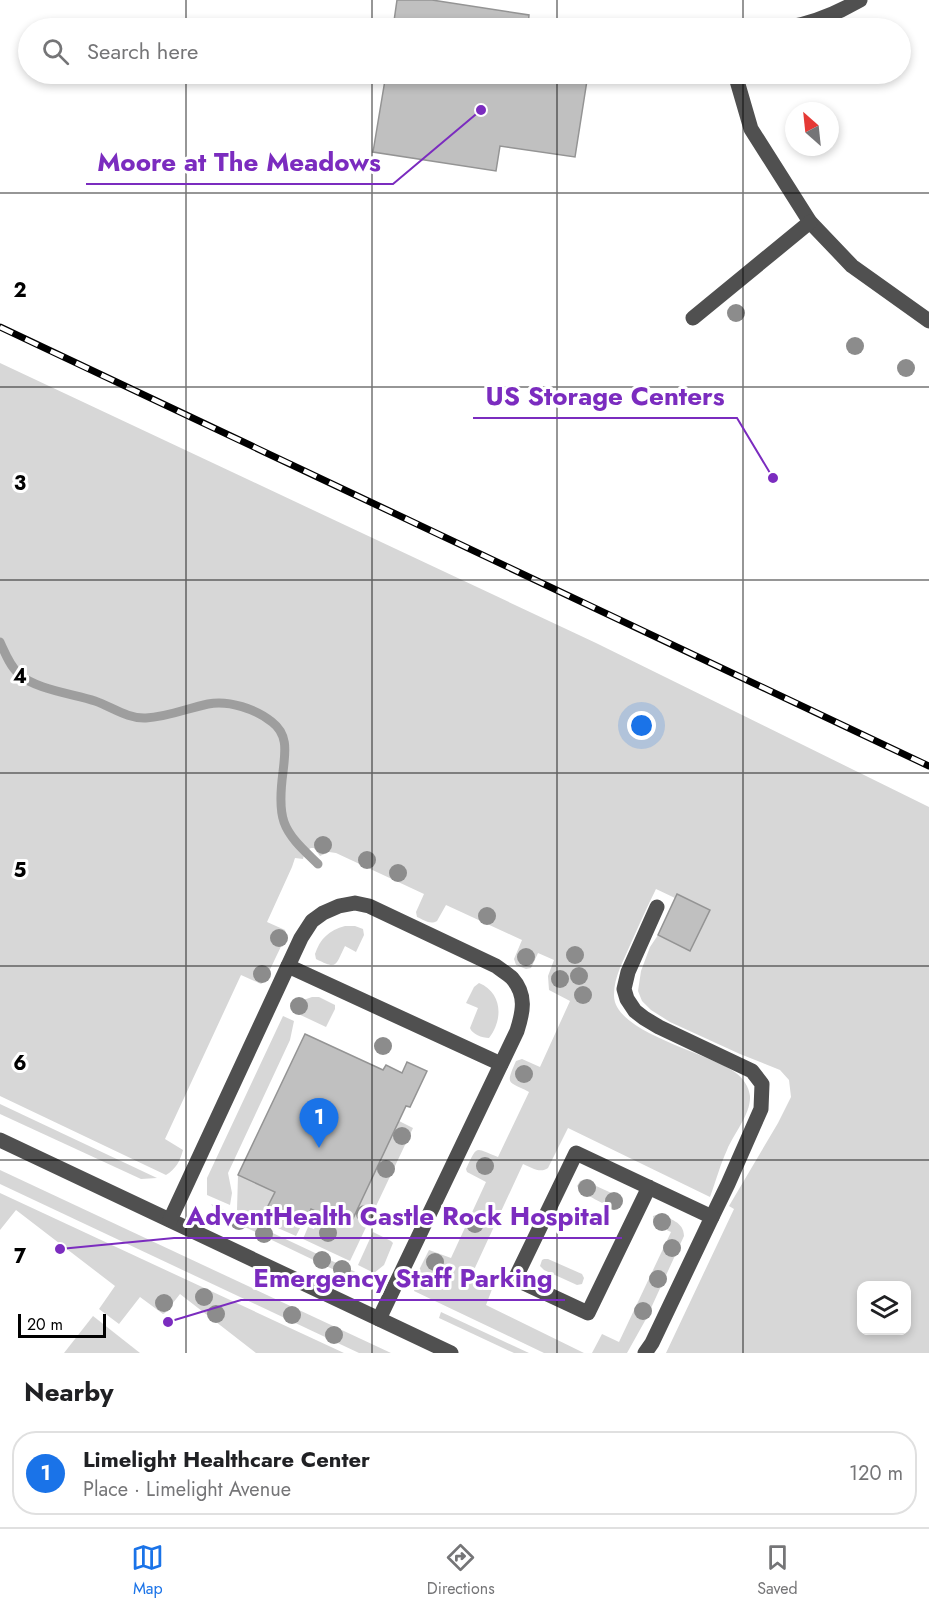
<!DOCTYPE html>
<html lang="en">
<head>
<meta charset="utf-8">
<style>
	:root { --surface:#fff; --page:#f6f6f6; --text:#202124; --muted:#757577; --line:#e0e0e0; --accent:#1a73e8 }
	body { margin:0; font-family:Jost,sans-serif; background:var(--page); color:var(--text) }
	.controls { position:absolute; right:18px; bottom:18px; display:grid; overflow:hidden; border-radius:12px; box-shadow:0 3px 9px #0003 }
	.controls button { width:54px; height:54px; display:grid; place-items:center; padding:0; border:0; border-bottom:2px solid var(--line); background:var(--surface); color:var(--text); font:30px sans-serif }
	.compass { position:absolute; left:785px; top:102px; width:54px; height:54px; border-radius:50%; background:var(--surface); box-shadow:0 3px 9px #0003; rotate:333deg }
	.scale { position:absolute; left:18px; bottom:15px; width:88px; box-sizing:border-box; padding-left:6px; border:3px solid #000; border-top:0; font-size:16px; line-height:21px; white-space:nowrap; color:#000; -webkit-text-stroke:4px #fff; paint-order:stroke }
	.you { position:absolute; left:642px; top:726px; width:21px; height:21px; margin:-15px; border:4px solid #fff; border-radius:50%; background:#1a73e8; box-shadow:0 0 0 9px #1a73e833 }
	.badge { display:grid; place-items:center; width:39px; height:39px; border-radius:50%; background:var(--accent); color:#fff; font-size:20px; font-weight:700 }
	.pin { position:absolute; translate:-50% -50px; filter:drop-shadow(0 2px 3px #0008) }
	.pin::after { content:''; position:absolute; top:32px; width:21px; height:18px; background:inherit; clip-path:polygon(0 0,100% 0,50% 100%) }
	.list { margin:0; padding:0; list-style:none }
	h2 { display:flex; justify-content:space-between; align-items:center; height:78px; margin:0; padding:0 24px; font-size:26px }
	h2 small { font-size:20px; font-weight:400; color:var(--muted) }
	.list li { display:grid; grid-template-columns:39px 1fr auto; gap:18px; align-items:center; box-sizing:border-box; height:84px; margin:0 12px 12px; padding:0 12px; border:2px solid var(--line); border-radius:24px }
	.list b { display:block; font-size:22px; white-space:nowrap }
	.list p { margin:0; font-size:20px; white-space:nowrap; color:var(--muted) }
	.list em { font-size:20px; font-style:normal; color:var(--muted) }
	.icon { flex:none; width:33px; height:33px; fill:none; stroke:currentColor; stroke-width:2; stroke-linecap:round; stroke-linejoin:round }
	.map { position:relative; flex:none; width:929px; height:1353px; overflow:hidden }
	.search { position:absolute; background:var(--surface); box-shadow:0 3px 9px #0003; left:18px; right:18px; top:18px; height:66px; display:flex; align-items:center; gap:15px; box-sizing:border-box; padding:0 21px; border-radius:33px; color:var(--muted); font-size:22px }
	.sheet { height:174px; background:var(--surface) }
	nav { display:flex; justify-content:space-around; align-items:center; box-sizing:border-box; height:84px; border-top:2px solid var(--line); background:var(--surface); font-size:16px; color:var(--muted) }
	nav a { display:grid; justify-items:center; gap:3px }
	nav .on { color:var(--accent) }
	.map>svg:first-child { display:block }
</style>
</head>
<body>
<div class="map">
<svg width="929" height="1353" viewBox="0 0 929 1353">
	<rect width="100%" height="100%" fill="#fff"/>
	<g fill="#d7d7d7" fill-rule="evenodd">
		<path d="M0 363 596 643 929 807V1353H666L734 1209 729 1206 778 1123 791 1097 789 1080 780 1070 740 1054 670 1022 651 1010 642 1001 638 991 641 971 650 947 658 935 690 950 710 910 677 894 675 898 656 889C647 907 639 925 631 943 624 960 614 976 614 995 613 1033 711 1053 736 1073 743 1078 749 1087 750 1096 751 1114 734 1133 727 1150 720 1165 716 1181 710 1197L568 1128 548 1168C540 1174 531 1167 523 1164L473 1272 492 1282 494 1284 486 1305 584 1353H544L414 1291 418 1272 429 1250 451 1258 486 1182 467 1172 466 1169C478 1144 474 1148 498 1157L529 1092C508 1081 505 1086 516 1061L522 1059 540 1067 570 1001 549 990 548 976 554 960 538 953 531 968 526 969 516 965 514 959 522 940 446 905 437 921C430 925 424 920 417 917L416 912 424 894 336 853 329 852 320 856 314 848H311L305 851 303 859 295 858 292 867 267 922 285 930 286 936 264 982 261 984 241 975 165 1139 183 1150C180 1161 176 1169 166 1175L0 1096ZM862 1286H906V1330H862Z"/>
		<path d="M345 926H355L363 929 364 935 356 952 345 946C335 966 338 970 316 959L315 954C320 939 329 930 345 926Z"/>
		<path d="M479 983C503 993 503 1020 489 1038 482 1038 472 1034 470 1028L478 1008 466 1003 474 987Z"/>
		<path d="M312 997H319L335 1005V1009L326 1027 292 1011 291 1009 295 1003Z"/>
		<path d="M283 1016 294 1021 290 1040 228 1173 232 1193 230 1205 207 1195V1178Z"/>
		<path d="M0 1104 157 1178 141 1179 0 1114Z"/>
		<path d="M399 1121 413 1128 350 1261 303 1239 308 1227 314 1229 321 1214 349 1227Z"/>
		<path d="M0 1170 391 1353H359L0 1184Z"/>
		<path d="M238 1175 275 1192 268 1208 302 1224 296 1236 237 1210Z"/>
		<path d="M583 1180 618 1196 622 1201C619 1205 620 1207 614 1207 607 1207 588 1195 580 1191L577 1186 580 1181Z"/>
		<path d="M0 1193 344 1353H256L180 1294 165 1313 163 1314 140 1297 119 1324 99 1309 115 1286 16 1210 0 1230Z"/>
		<path d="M211 1204 364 1276 357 1278 347 1276 224 1217 218 1213Z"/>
		<path d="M659 1214C670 1219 684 1222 684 1236L646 1319 627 1353H592L602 1334 619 1342 671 1232 654 1224 653 1216Z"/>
		<path d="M373 1232 391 1241 393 1243 384 1265 374 1273 358 1265Z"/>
		<path d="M544 1259H548L582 1274 584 1278 582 1284 577 1285 544 1270 540 1266 542 1260Z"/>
		<path d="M441 1312 529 1353H514L439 1318Z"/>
		<path d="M93 1316 140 1353H64Z"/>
	</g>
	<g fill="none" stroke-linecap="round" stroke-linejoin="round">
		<path stroke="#9e9e9e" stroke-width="9" d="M0 642C5 653 10 666 19 674 34 689 74 694 95 701 112 707 128 719 146 718 168 717 188 708 208 704 229 700 256 709 272 722 289 735 285 753 283 772 281 787 279 808 284 822 290 839 306 852 318 864"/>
	</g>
	<g fill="#c0c0c0" stroke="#949494" stroke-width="1.5">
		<path d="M397 0H432L529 15 528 28H393Z"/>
		<path d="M386 74H588L575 157 500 146 496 171 373 152Z"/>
		<path d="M677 894 710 910 690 951 658 935Z"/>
		<path d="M305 1034 383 1070 386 1065 402 1073 407 1062 427 1071 410 1107 406 1106 349 1227 311 1209 304 1225 267 1208 275 1192 238 1175Z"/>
	</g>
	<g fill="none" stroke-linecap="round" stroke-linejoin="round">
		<g stroke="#505050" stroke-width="15">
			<path d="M722 28V27L762 28"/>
			<path d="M786 28C814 23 836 14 860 0"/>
			<path d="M735 74 751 129 810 222 852 266 929 321"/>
			<path d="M693 318 810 222"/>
			<path d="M657 907 628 972 624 989 627 999 635 1011 644 1018 659 1027 752 1071 762 1084 761 1109 728 1184 712 1217"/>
			<path d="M288 966 501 1064"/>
			<path d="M0 1140 451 1353"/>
			<path d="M170 1220 301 938 312 921 323 913 339 906 355 903 369 906 496 966C501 970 508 974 512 978 527 995 523 1012 517 1031L379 1319"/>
			<path d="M645 1353 652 1343 712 1217 576 1153 515 1279 588 1313 649 1187"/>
		</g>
		<g stroke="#000" stroke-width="7">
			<path id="rail" d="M0 327 929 766"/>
		</g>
		<use href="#rail" stroke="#fff" stroke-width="4.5" stroke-dasharray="14" stroke-linecap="butt"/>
	</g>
	<g fill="#8c8c8c">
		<circle cx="736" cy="313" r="9"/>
		<circle cx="855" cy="346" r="9"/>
		<circle cx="906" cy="368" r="9"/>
		<circle cx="323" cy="845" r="9"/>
		<circle cx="367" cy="860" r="9"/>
		<circle cx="398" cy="873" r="9"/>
		<circle cx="487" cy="916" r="9"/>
		<circle cx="279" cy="938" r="9"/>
		<circle cx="575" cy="955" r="9"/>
		<circle cx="526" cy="957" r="9"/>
		<circle cx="262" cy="974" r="9"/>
		<circle cx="579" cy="976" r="9"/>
		<circle cx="560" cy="979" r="9"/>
		<circle cx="583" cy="995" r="9"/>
		<circle cx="299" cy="1006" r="9"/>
		<circle cx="383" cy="1046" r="9"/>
		<circle cx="524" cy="1074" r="9"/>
		<circle cx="402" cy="1136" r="9"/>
		<circle cx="485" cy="1166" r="9"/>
		<circle cx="386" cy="1169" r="9"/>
		<circle cx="587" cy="1188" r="9"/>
		<circle cx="614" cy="1201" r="9"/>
		<circle cx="365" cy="1214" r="9"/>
		<circle cx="239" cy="1221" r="9"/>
		<circle cx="662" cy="1222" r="9"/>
		<circle cx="475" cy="1224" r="9"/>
		<circle cx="328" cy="1233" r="9"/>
		<circle cx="264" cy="1234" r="9"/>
		<circle cx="672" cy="1248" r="9"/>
		<circle cx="322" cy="1260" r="9"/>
		<circle cx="435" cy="1262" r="9"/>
		<circle cx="342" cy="1269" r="9"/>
		<circle cx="658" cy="1279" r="9"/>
		<circle cx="204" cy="1297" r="9"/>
		<circle cx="164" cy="1303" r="9"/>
		<circle cx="643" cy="1311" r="9"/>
		<circle cx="216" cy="1314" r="9"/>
		<circle cx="292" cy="1315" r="9"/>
		<circle cx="334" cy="1335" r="9"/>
	</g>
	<path fill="none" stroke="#000" stroke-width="1.5" stroke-opacity="0.55" d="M186 0V28M372 0V28M557 0V28M743 0V28M186 74V1353M372 74V1353M557 74V1353M743 74V1353M0 193H929M0 387H929M0 580H929M0 773H929M0 966H929M0 1160H929"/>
	<g font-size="20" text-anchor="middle" font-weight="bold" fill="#000" stroke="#fff" stroke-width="6" stroke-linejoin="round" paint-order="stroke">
		<text x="20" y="297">2</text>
		<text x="20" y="490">3</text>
		<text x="20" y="683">4</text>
		<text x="20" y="877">5</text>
		<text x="20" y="1070">6</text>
		<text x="20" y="1263">7</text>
	</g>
	<path fill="none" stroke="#7b2cbf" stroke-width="2" d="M481 110L393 184H86M773 478L737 418H473M60 1249L174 1238H622M168 1322L241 1300H565"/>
	<g fill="#7b2cbf" stroke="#fff" stroke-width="2">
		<circle cx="481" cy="110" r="6"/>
		<circle cx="773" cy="478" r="6"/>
		<circle cx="60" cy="1249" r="6"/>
		<circle cx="168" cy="1322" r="6"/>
	</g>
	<g font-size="26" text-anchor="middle" font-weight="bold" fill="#7b2cbf" stroke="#fff" stroke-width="6" stroke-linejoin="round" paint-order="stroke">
		<text x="239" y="171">Moore at The Meadows</text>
		<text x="605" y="405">US Storage Centers</text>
		<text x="398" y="1225">AdventHealth Castle Rock Hospital</text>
		<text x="403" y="1287">Emergency Staff Parking</text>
	</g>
</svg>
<div class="controls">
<button><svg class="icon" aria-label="layers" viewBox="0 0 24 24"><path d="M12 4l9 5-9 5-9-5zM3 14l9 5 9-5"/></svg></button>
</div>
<svg class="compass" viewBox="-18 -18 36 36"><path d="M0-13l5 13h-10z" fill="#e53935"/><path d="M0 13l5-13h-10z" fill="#757577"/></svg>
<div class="scale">20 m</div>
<div class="you"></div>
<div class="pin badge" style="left:319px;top:1148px">1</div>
<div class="search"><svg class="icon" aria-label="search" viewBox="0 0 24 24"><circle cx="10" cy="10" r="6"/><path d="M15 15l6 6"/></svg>Search here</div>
</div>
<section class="sheet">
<h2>Nearby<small></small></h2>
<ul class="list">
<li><span class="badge">1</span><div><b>Limelight Healthcare Center</b><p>Place · Limelight Avenue</p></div><em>120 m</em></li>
</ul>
</section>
<nav>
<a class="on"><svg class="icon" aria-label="map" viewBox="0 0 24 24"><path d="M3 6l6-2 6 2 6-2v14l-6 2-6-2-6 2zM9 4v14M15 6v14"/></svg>Map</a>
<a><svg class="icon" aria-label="directions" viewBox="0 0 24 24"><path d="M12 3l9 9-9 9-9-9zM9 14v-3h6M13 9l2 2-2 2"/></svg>Directions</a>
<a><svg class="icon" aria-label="saved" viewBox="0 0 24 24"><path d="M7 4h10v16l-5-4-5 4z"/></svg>Saved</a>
</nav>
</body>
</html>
